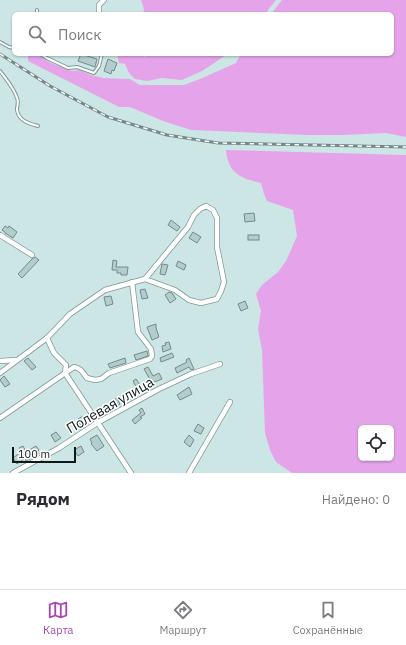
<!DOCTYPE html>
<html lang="ru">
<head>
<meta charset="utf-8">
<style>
	:root { --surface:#fff; --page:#f7f7f7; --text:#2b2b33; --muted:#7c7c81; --line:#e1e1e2; --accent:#a646ae }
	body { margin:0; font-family:"IBM Plex Sans",sans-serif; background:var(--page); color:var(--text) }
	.controls { position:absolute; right:12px; bottom:12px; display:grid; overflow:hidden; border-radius:6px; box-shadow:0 1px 3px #0004 }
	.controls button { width:36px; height:36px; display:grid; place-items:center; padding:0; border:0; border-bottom:1px solid var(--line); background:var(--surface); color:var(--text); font:20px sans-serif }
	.scale { position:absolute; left:12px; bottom:10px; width:64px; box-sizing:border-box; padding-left:4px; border:2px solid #0f1818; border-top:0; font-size:11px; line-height:14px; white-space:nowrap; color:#0f1818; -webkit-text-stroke:3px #fff; paint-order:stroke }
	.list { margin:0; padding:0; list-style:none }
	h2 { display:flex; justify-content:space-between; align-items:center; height:52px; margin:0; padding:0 16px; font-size:17px }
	h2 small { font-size:13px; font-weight:400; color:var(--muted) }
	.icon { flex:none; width:22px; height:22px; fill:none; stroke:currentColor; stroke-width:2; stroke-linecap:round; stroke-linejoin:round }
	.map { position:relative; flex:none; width:406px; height:473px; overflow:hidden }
	.search { position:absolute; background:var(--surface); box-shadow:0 1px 3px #0004; left:12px; right:12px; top:12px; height:44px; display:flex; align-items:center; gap:10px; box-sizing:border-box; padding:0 14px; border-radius:6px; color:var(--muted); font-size:15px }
	.sheet { height:116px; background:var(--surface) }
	nav { display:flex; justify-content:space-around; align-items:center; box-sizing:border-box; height:56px; border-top:1px solid var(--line); background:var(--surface); font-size:11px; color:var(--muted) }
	nav a { display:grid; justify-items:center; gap:2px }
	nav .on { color:var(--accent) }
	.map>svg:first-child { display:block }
</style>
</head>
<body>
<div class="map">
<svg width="406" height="473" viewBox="0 0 406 473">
	<rect width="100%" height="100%" fill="#cce6e5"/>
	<g fill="#e5a4ea" fill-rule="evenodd">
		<path d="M141 0H276L265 14H143L144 9Z"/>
		<path d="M282 0H406V137L386 133 343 135H308L191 130 163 121 130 107H119L28 61V54H36L51 63 72 71 79 70 91 75 103 78 130 79 140 85H184L200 79 236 63 241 54H392V14H271Z"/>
		<path d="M117 54H141L145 57 149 54H228L202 71 182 80 162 78 147 81 135 79 129 73 125 64 119 63Z"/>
		<path d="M226 150 406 155V473H292L276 462 270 450 265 433 262 350 258 329 261 311 256 294 262 285 278 272 286 261 297 236 293 210 267 201 264 194 261 183C240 178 228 173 226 150ZM361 428H391V458H361Z"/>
	</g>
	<g fill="#b3cccc" stroke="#738a8a">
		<path d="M81 54 97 59 95 67 78 61Z"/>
		<path d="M108 59 117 63 114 71 112 70 111 74 104 71Z"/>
		<path d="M254 213 255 221 245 222 244 214Z"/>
		<path d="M171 220 180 227 177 231 168 225Z"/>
		<path d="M5 226 8 228 9 226 17 232 13 238 5 233V232L2 230Z"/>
		<path d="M193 232 201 237 197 243 189 238Z"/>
		<rect x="248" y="235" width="11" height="5"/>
		<path d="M35 257 39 260 22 278 18 274 32 259Z"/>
		<path d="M113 260 117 261 116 267H128L127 275H121V273H117V270H112Z"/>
		<path d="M178 261 186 265 184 270 176 266Z"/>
		<path d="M162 264 168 265 165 275 160 274Z"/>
		<path d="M145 289 148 298 142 299 140 290Z"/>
		<path d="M169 292 172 293 176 299 170 303 165 295Z"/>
		<path d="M111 296 113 304 106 306 104 297Z"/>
		<path d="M245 301 248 308 241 311 238 304Z"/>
		<path d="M156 324V328L159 337 152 340 147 327Z"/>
		<path d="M169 342 171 349 163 352 162 346 166 345 165 343Z"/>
		<path d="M147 351 148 356 136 360 134 355Z"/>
		<path d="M172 353 174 357 161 362 160 358Z"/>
		<path d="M28 358 36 367 32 370 24 361Z"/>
		<path d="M125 358 126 363 110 368 108 364Z"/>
		<path d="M189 358 194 369 191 370 189 367 177 373 175 368 187 362 186 360Z"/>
		<path d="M148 367 153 376 159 373 162 379 152 383 144 369Z"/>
		<path d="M4 376 10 384 5 387 0 380Z"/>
		<path d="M136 379 140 385 144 383 146 387 144 388 145 390 139 393 133 381Z"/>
		<path d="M189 387 192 394 180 400 177 395Z"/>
		<path d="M117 398 120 404 114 408 110 402Z"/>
		<path d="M142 408 145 414 140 417 142 418 135 424 132 420 141 413 139 410Z"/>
		<path d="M83 416 87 422 81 426 78 422 79 421 78 419Z"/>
		<path d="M198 424 204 428 201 434 194 431Z"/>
		<path d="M56 432 61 438 55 442 51 435Z"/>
		<path d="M97 435 104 446 97 451 91 444 92 443 90 439Z"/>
		<path d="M189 435 194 440 190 447 184 442Z"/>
		<path d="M23 446 26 452 36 446 39 450 38 451 39 454 36 456 34 453 28 456 30 459 26 461 25 458 17 464 13 458 21 452 19 448Z"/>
		<path d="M81 446 84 452 78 456 74 450Z"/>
	</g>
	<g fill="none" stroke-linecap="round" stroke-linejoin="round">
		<g stroke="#7f9797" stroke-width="4">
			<g id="service">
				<path d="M37 10V14"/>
				<path d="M0 42 9 47 14 48"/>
				<path d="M40 54 47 58 68 68 77 67 94 73 99 66 102 54"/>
				<path d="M0 71C6 79 14 88 17 98 19 102 17 105 17 110 19 121 28 123 38 126"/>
			</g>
		</g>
		<g stroke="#7f9797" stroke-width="6">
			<g id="minor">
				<path d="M99 14V5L104 0"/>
				<path d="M0 235 32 255"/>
				<path d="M47 338 54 353 66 365 65 373 131 473"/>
				<path d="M0 361 16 360"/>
				<path d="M0 373 47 338 70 314 105 290 145 279 175 290 189 300 201 303 217 299 221 291 224 282 217 247V218L213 210 206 206 200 209 194 215 188 227 145 279"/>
				<path d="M0 418 74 367C81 368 83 373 87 378L95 380 101 379 109 373 150 359 152 356 151 349 138 332 132 282"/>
				<path d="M13 473 59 448 97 423 159 389 191 374 220 364"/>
				<path d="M189 473 230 402"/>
			</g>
		</g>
		<use href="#service" stroke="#fff" stroke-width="2"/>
		<use href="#minor" stroke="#fff" stroke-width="4.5"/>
		<g stroke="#758787" stroke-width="3">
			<path id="rail" d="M0 54 50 86 108 117 167 135 218 143 406 147"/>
		</g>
		<use href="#rail" stroke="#fff" stroke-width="1.5" stroke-dasharray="4.5" stroke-linecap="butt"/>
	</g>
	<g text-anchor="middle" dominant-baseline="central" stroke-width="3" stroke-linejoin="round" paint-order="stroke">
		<g font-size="14" fill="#0f1818" stroke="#fff">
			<text transform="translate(110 405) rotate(-30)">Полевая улица</text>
		</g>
	</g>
</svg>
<div class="controls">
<button><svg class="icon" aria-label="locate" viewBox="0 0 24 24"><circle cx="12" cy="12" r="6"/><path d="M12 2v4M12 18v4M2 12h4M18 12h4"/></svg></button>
</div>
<div class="scale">100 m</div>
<div class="search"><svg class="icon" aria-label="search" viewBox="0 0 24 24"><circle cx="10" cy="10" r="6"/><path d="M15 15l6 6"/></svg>Поиск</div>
</div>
<section class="sheet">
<h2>Рядом<small>Найдено: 0</small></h2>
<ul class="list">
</ul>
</section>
<nav>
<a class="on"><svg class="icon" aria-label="map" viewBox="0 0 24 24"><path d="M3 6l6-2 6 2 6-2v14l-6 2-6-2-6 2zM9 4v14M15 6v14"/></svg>Карта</a>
<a><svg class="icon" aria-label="directions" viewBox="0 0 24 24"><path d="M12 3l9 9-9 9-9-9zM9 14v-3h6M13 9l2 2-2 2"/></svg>Маршрут</a>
<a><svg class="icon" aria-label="saved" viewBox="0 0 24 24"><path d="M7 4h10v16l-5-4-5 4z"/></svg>Сохранённые</a>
</nav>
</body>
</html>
